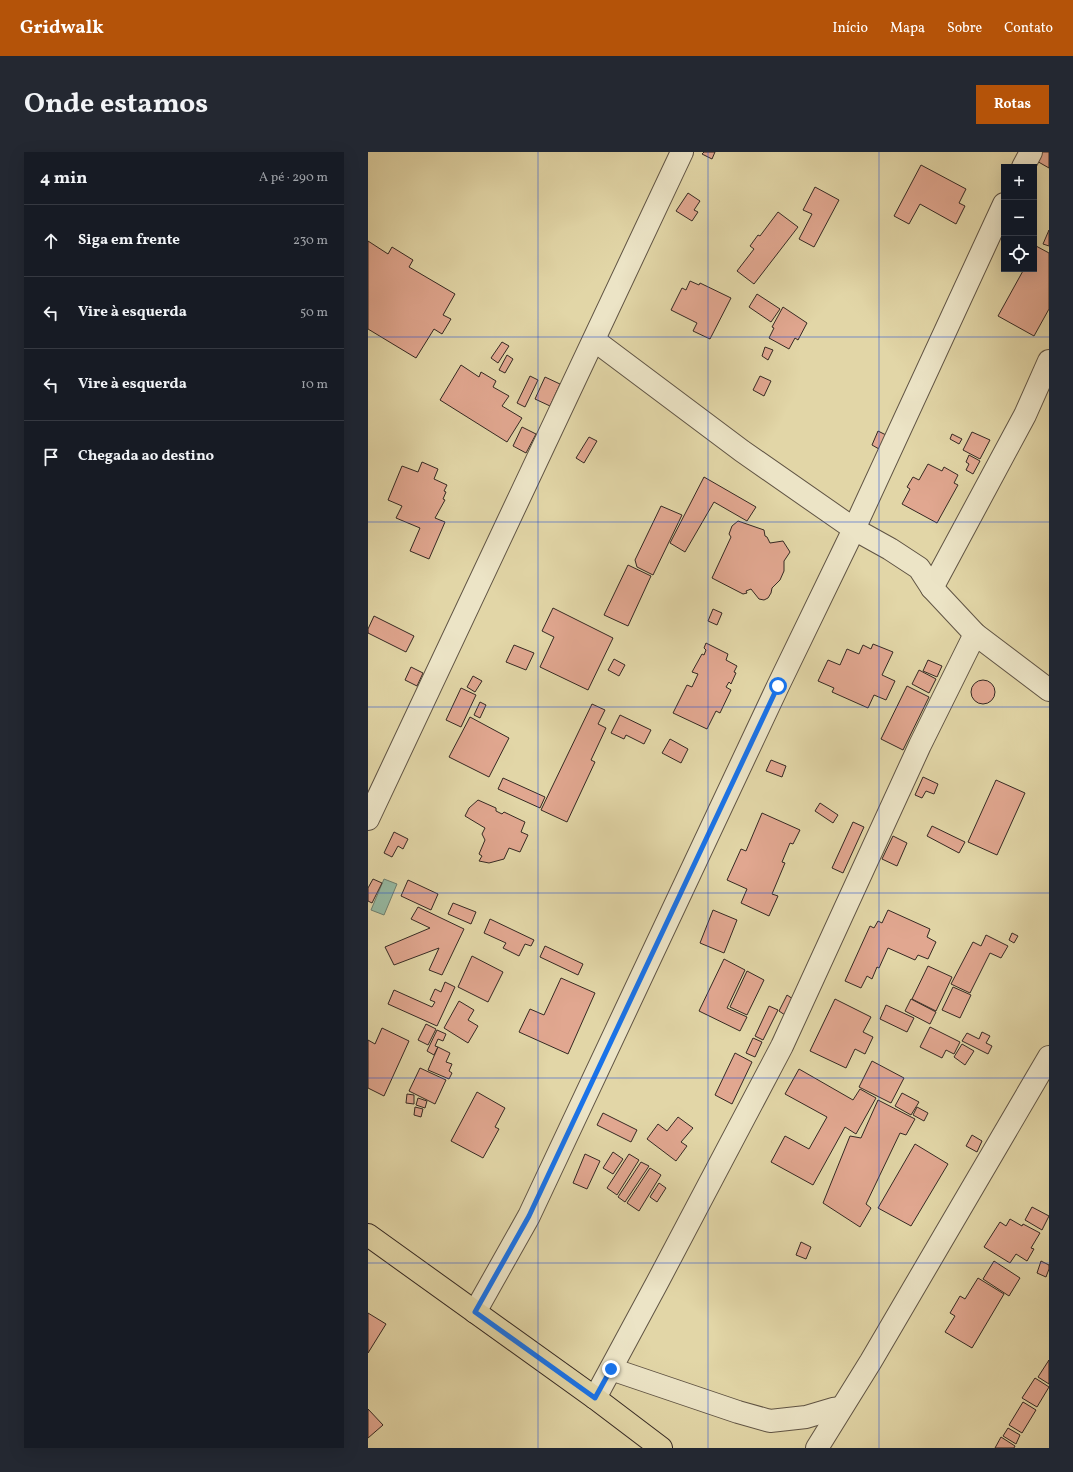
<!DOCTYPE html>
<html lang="pt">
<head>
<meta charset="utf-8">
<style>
	:root { --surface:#171b24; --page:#242831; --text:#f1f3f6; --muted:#9ea1a6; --line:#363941; --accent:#b45309 }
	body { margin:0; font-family:Vollkorn,serif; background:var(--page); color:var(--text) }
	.controls { position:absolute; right:12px; top:12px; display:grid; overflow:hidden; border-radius:0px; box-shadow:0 4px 16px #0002 }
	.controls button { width:36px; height:36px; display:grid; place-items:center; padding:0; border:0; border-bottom:1px solid var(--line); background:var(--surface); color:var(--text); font:20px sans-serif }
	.stop { position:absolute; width:12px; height:12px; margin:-9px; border:3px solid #1a73e8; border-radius:50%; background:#fff }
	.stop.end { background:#1a73e8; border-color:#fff; box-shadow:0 1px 4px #0008 }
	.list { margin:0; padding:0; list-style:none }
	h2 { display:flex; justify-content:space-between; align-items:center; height:52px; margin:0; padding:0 16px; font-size:17px }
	h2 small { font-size:13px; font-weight:400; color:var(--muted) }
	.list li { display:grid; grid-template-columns:26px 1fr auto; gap:12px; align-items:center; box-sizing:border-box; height:72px; padding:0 16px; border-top:1px solid var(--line) }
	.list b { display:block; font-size:15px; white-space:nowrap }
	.list em { font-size:13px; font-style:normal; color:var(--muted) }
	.icon { flex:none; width:22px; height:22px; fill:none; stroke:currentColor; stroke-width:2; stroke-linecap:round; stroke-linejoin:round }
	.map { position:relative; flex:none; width:681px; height:1296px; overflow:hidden; border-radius:0px }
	header { display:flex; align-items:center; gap:24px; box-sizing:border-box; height:56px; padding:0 20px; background:var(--accent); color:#fff }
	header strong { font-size:19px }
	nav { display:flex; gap:22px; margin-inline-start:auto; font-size:14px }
	.intro { display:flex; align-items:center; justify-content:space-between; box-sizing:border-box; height:96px; padding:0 24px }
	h1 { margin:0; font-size:28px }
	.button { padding:10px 18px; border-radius:0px; background:var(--accent); color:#fff; font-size:14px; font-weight:700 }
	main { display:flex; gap:24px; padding:0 24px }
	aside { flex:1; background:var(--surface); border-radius:0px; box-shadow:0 4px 16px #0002 }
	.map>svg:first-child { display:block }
</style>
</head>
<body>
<header>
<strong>Gridwalk</strong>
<nav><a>Início</a><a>Mapa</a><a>Sobre</a><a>Contato</a></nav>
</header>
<div class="intro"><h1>Onde estamos</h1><a class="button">Rotas</a></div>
<main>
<aside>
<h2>4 min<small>A pé · 290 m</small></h2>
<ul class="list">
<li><svg class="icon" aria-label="ahead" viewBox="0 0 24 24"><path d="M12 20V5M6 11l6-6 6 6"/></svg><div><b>Siga em frente</b></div><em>230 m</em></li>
<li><svg class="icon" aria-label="left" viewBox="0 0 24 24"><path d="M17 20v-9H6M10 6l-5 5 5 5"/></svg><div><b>Vire à esquerda</b></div><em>50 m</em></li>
<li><svg class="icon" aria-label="left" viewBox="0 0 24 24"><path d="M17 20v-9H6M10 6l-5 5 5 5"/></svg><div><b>Vire à esquerda</b></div><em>10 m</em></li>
<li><svg class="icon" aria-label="arrive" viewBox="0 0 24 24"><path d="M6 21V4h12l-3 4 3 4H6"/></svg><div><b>Chegada ao destino</b></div></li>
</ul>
</aside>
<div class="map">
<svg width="681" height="1296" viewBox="0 0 681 1296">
	<rect width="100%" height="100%" fill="#e2d6a7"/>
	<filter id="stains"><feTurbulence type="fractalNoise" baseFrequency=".005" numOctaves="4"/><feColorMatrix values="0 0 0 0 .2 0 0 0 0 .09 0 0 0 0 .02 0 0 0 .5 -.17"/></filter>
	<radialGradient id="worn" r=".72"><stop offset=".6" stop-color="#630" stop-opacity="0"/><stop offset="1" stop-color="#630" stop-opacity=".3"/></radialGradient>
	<path fill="#96baa3" stroke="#6f8070" d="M16 727 29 732 16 763 3 758Z"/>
	<g fill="#e1a790" stroke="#352923">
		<path d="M336 0H347L344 7 334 2Z"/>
		<path d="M671 0H681V16L667 8Z"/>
		<path d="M553 13 598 37 591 51 597 54 588 72 552 52 541 72 526 64Z"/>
		<path d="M447 35 471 48 446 95 431 87 444 62 435 58Z"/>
		<path d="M320 41 332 49 326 58 330 60 324 69 308 59Z"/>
		<path d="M410 60 430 75 386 132 369 119 386 97 382 94 390 83 392 84Z"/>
		<path d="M681 78V94L675 92Z"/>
		<path d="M0 89 20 102 24 95 45 108 41 115 87 142 75 163 83 167 74 182 66 177 48 206 0 177Z"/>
		<path d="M668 94 681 101V157L666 184 630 164 656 117H666V98Z"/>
		<path d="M322 129 331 133 332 131 363 146 342 187 325 179 329 171 303 158 314 136 318 138Z"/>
		<path d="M389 142 412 157 403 170 381 155Z"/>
		<path d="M415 155 439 171 430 188 427 186 421 197 401 186 406 176 404 175Z"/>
		<path d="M134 190 141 194 130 211 123 206Z"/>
		<path d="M397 195 405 198 400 208 394 204Z"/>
		<path d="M139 203 145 207 137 221 131 218Z"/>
		<path d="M93 213 111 225 113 220 128 229 125 235 141 244 134 254 154 266 139 290 72 248Z"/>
		<path d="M162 224 170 228 157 255 149 251Z"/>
		<path d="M392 224 403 229 396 244 385 238Z"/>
		<path d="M177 225 192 232 182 254 167 247Z"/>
		<path d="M154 275 168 282 158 301 145 294Z"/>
		<path d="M510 279 518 283 511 297 504 293Z"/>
		<path d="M604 280 622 288 612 307 595 298Z"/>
		<path d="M584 282 594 287 591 292 582 287Z"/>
		<path d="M221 285 229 289 216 311 208 306Z"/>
		<path d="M601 303 612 309 605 322 598 318 601 312 598 310Z"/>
		<path d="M54 310 70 317 66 327 79 333 76 339 78 340 75 347 77 348 67 366 77 370 61 407 42 399 52 376 28 366 34 354 20 348 34 314 50 320Z"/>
		<path d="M560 312 574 319 576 315 590 323 586 331 590 333 569 371 534 352 542 337 539 335 545 325 551 328Z"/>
		<path d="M336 325 388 355 379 369 346 350 317 400 302 391Z"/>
		<path d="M293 354 314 363 285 423 269 415 267 408Z"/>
		<path d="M370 369 396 378 397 384 399 385 402 391 415 389 422 400 416 409V419L412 428 404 436 403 441 400 446 396 448 391 447 383 437 378 439 379 441 375 442 344 426 363 385 361 382 364 374Z"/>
		<path d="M260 413 283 424 260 474 236 463Z"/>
		<path d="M185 456 245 486 220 538 172 515 186 485 174 479Z"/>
		<path d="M345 457 354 461 349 473 340 469Z"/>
		<path d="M6 464 46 484 38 500 0 481V477Z"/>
		<path d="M338 491 360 502 358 508 369 514 366 520 368 521 363 532 361 530 358 535 363 538 352 561 348 559 339 577 305 561 319 533 324 535 330 522 324 520 334 502 336 503 338 498 336 496Z"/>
		<path d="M505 492 525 500 514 523 527 529 518 548 506 543 500 556 464 540 466 536 450 529 460 508 472 513 479 497 491 502 495 493 503 497Z"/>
		<path d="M146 493 166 501 158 518 138 510Z"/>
		<path d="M246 507 257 513 251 524 240 518Z"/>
		<path d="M560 508 574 514 569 525 555 519Z"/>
		<path d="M43 515 55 521 49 534 37 528Z"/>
		<path d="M551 518 568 527 561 541 544 532Z"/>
		<path d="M105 524 114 529 107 540 99 535Z"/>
		<circle cx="615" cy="540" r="12"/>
		<path d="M539 534 561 545 535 598 513 587Z"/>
		<path d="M93 536 108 543 93 575 78 568Z"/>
		<path d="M112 550 118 553 112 566 106 563Z"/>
		<path d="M224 552 237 558 230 572 238 576 223 608 227 610 199 670 173 658Z"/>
		<path d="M252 563 283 578 276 592 258 583 256 587 243 581Z"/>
		<path d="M102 565 141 586 121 625 81 605Z"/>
		<path d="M302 587 320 597 313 611 294 601Z"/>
		<path d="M403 608 418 614 414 625 398 619Z"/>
		<path d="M555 625 570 632 566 642 558 639 554 646 547 643Z"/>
		<path d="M135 626 177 645 172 656 130 637Z"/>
		<path d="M628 628 657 641 629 703 600 690Z"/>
		<path d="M110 648 128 656V659L134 662 136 660 157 670 153 680 160 683 152 700 141 696 136 707 121 711 111 709 114 704 111 702 117 688 114 682 117 676 97 664 101 656Z"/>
		<path d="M452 651 470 663 465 671 447 659Z"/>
		<path d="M394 661 432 678 425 692 422 691 414 710 417 711 404 742 410 744 401 764 373 751 379 737 359 728 373 697 378 699Z"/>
		<path d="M485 670 496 675 475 721 464 716Z"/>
		<path d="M564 674 597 690 591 701 559 684Z"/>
		<path d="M26 680 40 687 35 697 30 694 24 705 16 701Z"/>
		<path d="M525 684 539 691 529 714 514 707Z"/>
		<path d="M5 727 14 731 4 751 0 749V736Z"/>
		<path d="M40 728 70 742 63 758 33 744Z"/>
		<path d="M85 751 108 760 103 772 80 762Z"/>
		<path d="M50 755 96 777 74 823 61 818 71 796 26 813 17 795 62 776 43 767Z"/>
		<path d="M345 758 369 768 356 801 332 791Z"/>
		<path d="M520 758 562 777 559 785 568 790 560 807 550 803 547 808 520 796 511 816 509 815 504 827 499 824 493 836 477 829 502 774 506 776 510 769 514 771Z"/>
		<path d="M122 767 166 788 163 794 157 792 151 804 135 796 138 791 116 781Z"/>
		<path d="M644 781 650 784 646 791 641 788Z"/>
		<path d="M618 783 640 794 633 806 622 801 602 841 583 832 605 790 613 794Z"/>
		<path d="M177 794 215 812 210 823 172 805Z"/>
		<path d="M104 804 135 820 120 850 90 835Z"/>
		<path d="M356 807 377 818 359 856 379 865 372 879 331 859Z"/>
		<path d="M560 814 584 825 568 859 544 847Z"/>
		<path d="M379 819 396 828 379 863 362 855Z"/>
		<path d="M193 826 227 841 200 902 151 880 162 857 176 863Z"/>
		<path d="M77 830 87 835 69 874 20 852 26 838 64 855 67 850 62 848 67 837 73 840Z"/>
		<path d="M585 835 603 843 592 866 574 858Z"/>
		<path d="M419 843 425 847 417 863 411 859Z"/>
		<path d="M467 847 503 865 495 880 505 885 497 902 487 897 478 916 442 899Z"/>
		<path d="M543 847 568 860 562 872 537 859Z"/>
		<path d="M91 849 106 858 100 868 110 874 100 891 76 876Z"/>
		<path d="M518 853 546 866 539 880 512 867Z"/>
		<path d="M401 854 410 858 395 888 387 884Z"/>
		<path d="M58 872 68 877 60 893 50 888Z"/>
		<path d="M562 875 592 890 586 902 578 898 574 906 552 895Z"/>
		<path d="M14 876 41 889 16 944 0 936V888L7 892Z"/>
		<path d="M69 878 78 882 75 889 70 887 67 894 70 895 66 903 59 899Z"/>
		<path d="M614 880 622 884 618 891 624 894 620 902 594 889 599 881 611 887Z"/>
		<path d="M385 886 394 890 387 905 378 901Z"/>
		<path d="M594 892 606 899 597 913 586 905Z"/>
		<path d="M70 895 82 901 78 910 84 912 81 919 84 921 81 927 60 918Z"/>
		<path d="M367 901 384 910 364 952 347 943Z"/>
		<path d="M504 909 536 926 523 951 491 935Z"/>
		<path d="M52 916 78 928 67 952 41 939Z"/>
		<path d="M431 917 485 948 492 937 508 946 488 982 477 975 445 1033 403 1010 417 984 441 997 459 965 417 942Z"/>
		<path d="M109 940 137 956 127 975 131 977 115 1006 83 989Z"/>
		<path d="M534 941 551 950 543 963 527 954Z"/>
		<path d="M39 942 46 943V952L38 951Z"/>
		<path d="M50 946 59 949 57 956 48 953Z"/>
		<path d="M510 948 547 967 538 983 532 981 498 1052 503 1056 492 1075 455 1051 482 984 493 986Z"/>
		<path d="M47 955 55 957 53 965 46 963Z"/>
		<path d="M549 955 560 961 556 969 545 963Z"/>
		<path d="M235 961 269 978 263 990 229 973Z"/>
		<path d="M310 965 325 976 313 990 319 994 308 1009 279 987 290 972 299 979Z"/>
		<path d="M604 983 614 989 609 1000 598 994Z"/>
		<path d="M547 992 580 1012 543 1074 510 1056Z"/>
		<path d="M245 1000 255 1007 245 1022 235 1016Z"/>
		<path d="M217 1002 232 1009 219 1037 205 1031Z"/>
		<path d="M261 1002 271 1008 249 1043 239 1036Z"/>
		<path d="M273 1010 281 1014 257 1050 250 1045Z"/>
		<path d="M282 1016 293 1023 271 1059 259 1051Z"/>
		<path d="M291 1031 298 1036 289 1050 282 1045Z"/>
		<path d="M664 1055 681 1064 674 1078 657 1068Z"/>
		<path d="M642 1067 654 1074 655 1072 672 1081 663 1096 666 1097 659 1109 648 1102 642 1111 616 1095 632 1070 638 1074Z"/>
		<path d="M433 1090 443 1095 438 1107 428 1103Z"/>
		<path d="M626 1109 652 1126 641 1144 615 1127Z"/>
		<path d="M673 1109 681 1113V1117L678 1125 669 1121Z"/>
		<path d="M610 1126 636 1142 604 1196 577 1180 587 1164 582 1161 592 1144 597 1147Z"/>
		<path d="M0 1161 18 1172 0 1201Z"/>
		<path d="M681 1208V1232L670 1225Z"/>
		<path d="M667 1226 681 1235 669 1255 654 1246Z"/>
		<path d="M655 1250 668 1258 654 1281 641 1273Z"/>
		<path d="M0 1257 15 1273 0 1286Z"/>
		<path d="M640 1276 652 1283 648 1292 635 1284Z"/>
		<path d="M633 1285 647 1294 646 1296H627Z"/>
	</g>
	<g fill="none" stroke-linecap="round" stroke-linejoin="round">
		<g stroke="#605444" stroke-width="24">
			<g id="minor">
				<path d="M655 15 663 0"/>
				<path d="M226 188 374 299 486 377 522 397 551 416 564 436 607 482 681 538"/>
				<path d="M564 436 657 263 681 209"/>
				<path d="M0 667 314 0"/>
				<path d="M107 1160 161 1064 410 534 486 377 636 52"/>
				<path d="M243 1217 370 1260 402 1269 438 1265 465 1257 473 1256"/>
				<path d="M227 1246 289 1131 414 894 552 593 607 482"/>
				<path d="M449 1296 503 1209 681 905"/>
			</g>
		</g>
		<g stroke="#352923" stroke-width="24">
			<path id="major" d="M0 1083 227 1246 293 1296"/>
		</g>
		<use href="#minor" stroke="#ece4c6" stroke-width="22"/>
		<use href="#major" stroke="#e2d6a7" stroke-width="22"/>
	</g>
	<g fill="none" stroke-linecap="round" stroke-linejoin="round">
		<path stroke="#1a73e8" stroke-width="5" d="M243 1217 227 1246 107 1160 161 1064 410 534"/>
	</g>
	<path fill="none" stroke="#1d4ed8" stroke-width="1" stroke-opacity="0.55" d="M170 0V1296M340 0V1296M511 0V1296M0 185H681M0 370H681M0 555H681M0 741H681M0 926H681M0 1111H681"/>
	<rect width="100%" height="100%" filter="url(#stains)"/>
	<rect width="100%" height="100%" fill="url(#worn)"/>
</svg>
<div class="controls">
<button>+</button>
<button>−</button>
<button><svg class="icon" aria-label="locate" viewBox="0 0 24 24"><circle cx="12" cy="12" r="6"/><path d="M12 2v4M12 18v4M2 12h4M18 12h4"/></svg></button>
</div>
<div class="stop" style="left:410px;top:534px"></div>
<div class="stop end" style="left:243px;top:1217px"></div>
</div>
</main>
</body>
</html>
